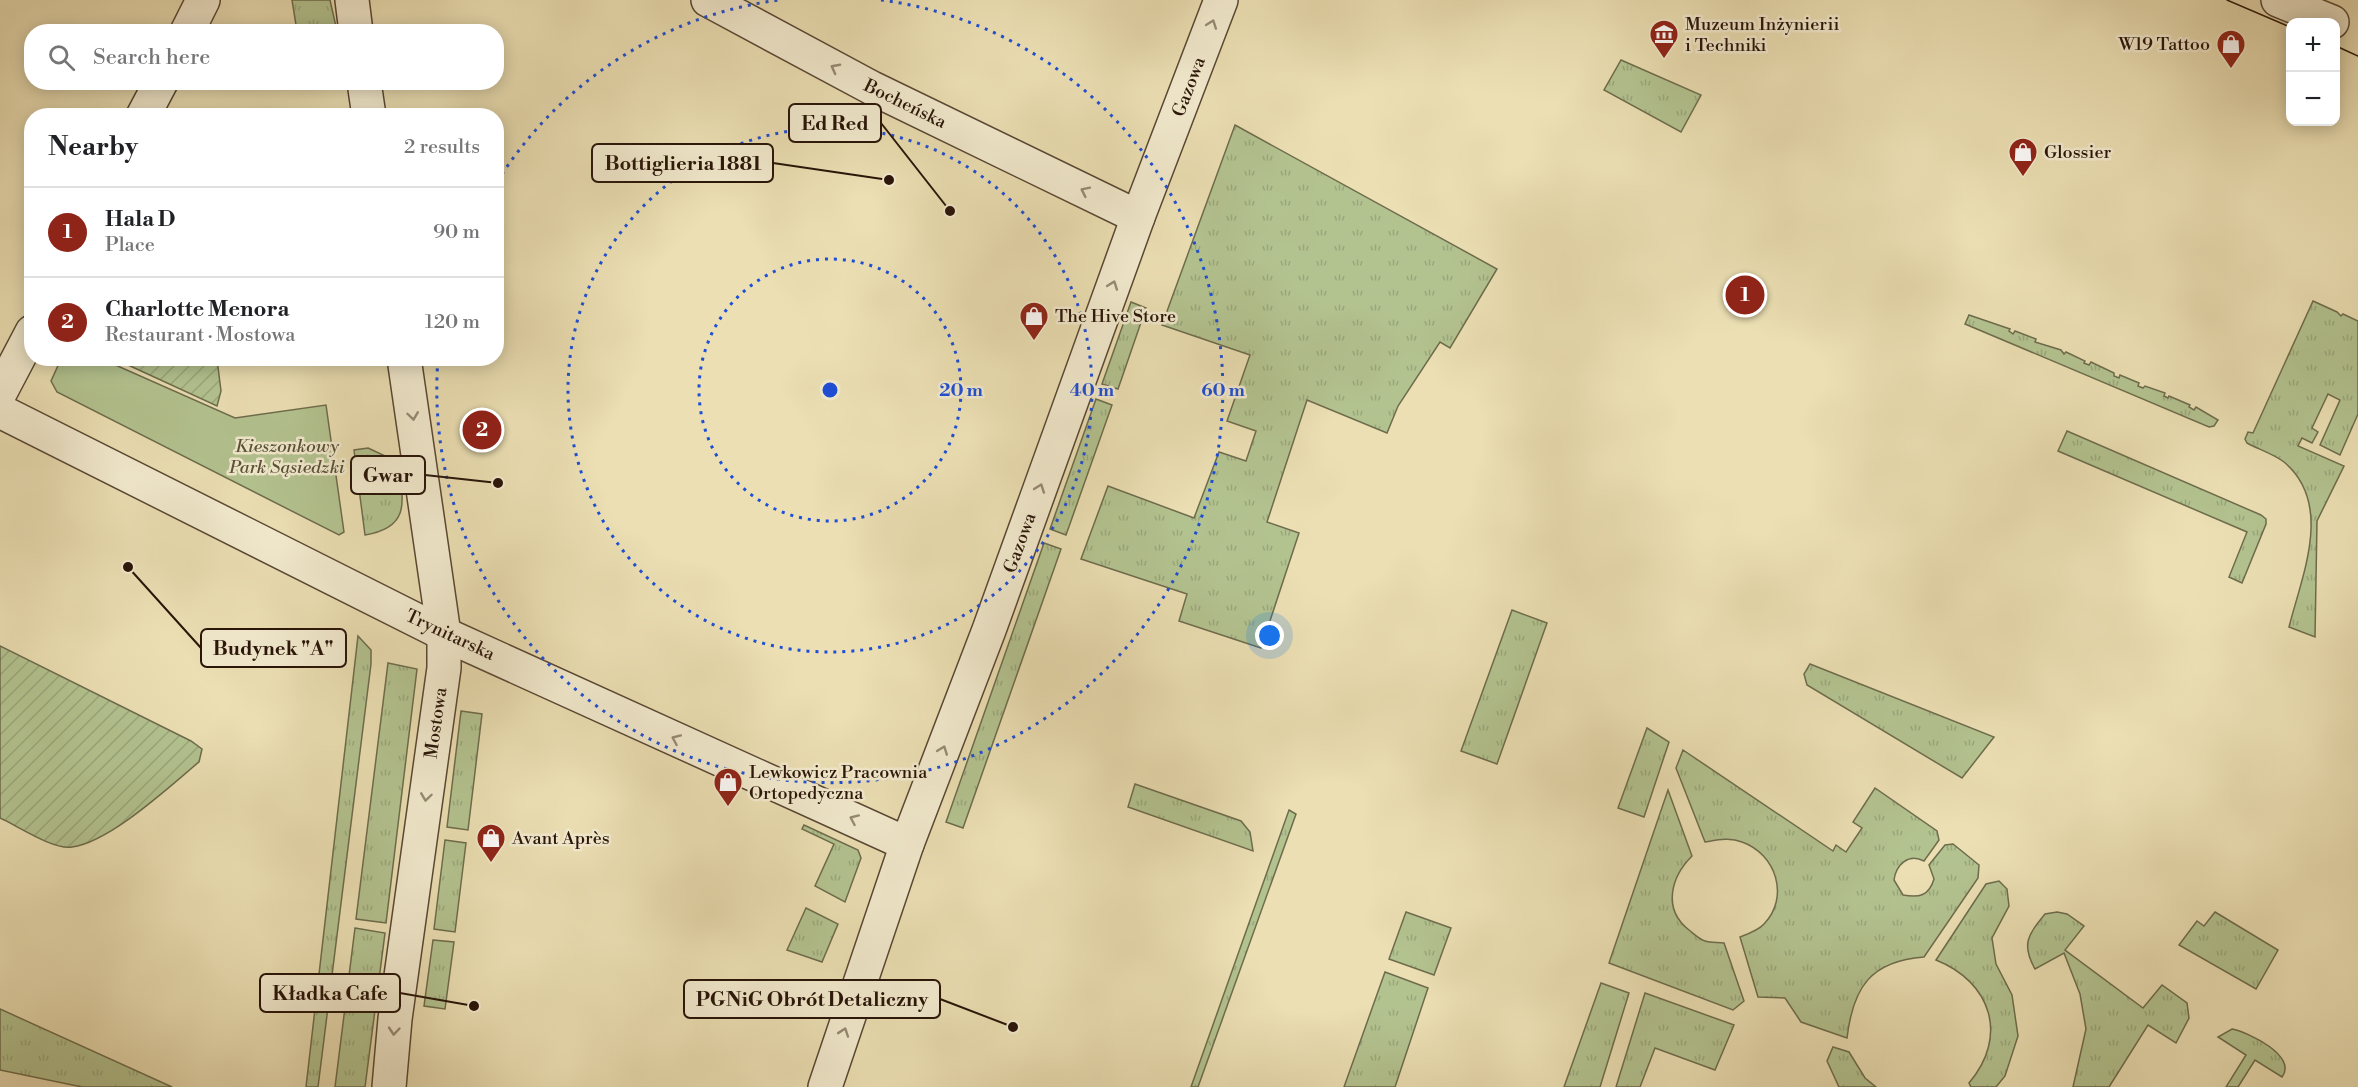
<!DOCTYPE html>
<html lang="en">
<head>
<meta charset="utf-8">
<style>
	:root { --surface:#fff; --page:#f2f2f2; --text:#202124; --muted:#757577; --line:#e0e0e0; --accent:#8f2418 }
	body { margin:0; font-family:"Libre Bodoni",serif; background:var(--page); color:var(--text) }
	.controls { position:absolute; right:18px; top:18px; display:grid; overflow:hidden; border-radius:12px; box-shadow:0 3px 15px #0003 }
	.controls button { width:54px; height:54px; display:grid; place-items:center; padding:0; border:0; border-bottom:2px solid var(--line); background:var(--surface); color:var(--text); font:30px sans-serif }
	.you { position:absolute; left:1270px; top:636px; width:21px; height:21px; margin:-15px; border:4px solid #fff; border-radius:50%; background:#1a73e8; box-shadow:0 0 0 9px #1a73e833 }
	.badge { display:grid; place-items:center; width:39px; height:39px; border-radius:50%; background:var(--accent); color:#fff; font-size:20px; font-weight:700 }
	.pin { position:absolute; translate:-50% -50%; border:3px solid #fff; box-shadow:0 2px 6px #0006 }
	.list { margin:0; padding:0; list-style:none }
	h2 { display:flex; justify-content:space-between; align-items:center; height:78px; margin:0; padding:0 24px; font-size:26px }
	h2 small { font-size:20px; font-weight:400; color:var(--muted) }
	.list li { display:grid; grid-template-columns:39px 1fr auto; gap:18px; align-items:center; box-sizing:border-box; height:90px; padding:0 24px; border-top:2px solid var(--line) }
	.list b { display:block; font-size:22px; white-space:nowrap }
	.list p { margin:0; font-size:20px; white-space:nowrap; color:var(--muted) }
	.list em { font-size:20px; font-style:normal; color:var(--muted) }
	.icon { flex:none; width:33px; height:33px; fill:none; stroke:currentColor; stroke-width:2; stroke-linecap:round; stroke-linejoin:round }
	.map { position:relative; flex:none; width:2358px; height:1087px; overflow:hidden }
	.search { position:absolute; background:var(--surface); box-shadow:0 3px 15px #0003; left:24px; top:24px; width:480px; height:66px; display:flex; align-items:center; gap:15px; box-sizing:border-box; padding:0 21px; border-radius:24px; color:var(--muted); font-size:22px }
	.panel { position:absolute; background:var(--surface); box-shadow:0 3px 15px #0003; left:24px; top:108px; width:480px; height:258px; border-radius:24px }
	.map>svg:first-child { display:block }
</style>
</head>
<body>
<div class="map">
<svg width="2358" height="1087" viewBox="0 0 2358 1087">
	<defs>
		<pattern id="grass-tufts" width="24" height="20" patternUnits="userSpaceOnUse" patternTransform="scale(1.5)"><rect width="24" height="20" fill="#b3c390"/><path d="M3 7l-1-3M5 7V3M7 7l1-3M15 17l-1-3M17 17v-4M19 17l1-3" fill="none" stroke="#9aa77b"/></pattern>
		<pattern id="garden-furrows" width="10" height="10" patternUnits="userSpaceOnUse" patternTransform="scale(1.5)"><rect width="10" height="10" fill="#b3c390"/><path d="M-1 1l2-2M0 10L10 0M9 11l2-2" fill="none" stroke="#9aa77b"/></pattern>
	</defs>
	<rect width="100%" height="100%" fill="#ebdfb3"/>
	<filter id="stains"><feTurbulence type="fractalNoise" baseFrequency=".00333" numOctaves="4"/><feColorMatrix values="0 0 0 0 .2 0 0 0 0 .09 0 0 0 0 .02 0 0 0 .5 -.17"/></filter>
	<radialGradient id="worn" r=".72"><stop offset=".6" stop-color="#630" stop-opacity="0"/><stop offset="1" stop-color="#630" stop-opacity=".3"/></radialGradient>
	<g fill="url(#grass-tufts)" stroke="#6e6c4c" stroke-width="1.5">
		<path d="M292 0H330L337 31H297Z"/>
		<path d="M1621 60 1701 95 1681 132 1604 90Z"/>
		<path d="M1235 125 1497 269 1450 348 1440 342 1398 406 1387 433 1307 400 1267 522 1299 533 1261 648 1179 621 1187 594 1081 559 1108 486 1194 518 1219 452 1246 461 1256 431 1227 421 1250 355 1162 325Z"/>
		<path d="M2313 301 2337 312 2341 316 2343 314 2358 321V414L2340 455 2320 445 2340 400 2328 394 2312 428 2318 432 2312 443 2302 438 2298 446 2344 466 2317 521 2315 637 2289 627C2302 575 2334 504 2284 462 2274 454 2258 449 2247 443L2245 439 2248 432 2253 433Z"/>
		<path d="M1131 302 1146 308 1118 389 1102 384Z"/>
		<path d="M1969 315 2010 329 2009 331 2013 334 2015 331 2036 339 2035 342 2061 350 2064 354 2066 352 2085 361 2084 363 2089 365 2091 362 2114 373V376L2119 378 2120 375 2139 383 2138 386 2143 388 2145 386 2165 393 2164 396 2168 398 2169 396 2190 405 2189 407 2194 410 2196 407 2218 420 2214 426 2209 427 1965 324Z"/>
		<path d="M1096 399 1112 405 1066 535 1050 529Z"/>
		<path d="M2067 431 2261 515 2266 519V524L2242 583 2229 577 2247 532 2058 451Z"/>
		<path d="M368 448 398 462C403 500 412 527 365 535L354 450Z"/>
		<path d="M1044 543 1061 549 963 828 946 822Z"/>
		<path d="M1512 610 1547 623 1497 764 1461 751Z"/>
		<path d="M358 636 371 650V664L318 1087H306Z"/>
		<path d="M388 663 417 669 386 923 356 919Z"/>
		<path d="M1810 664 1994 737 1962 778 1807 685 1804 674Z"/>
		<path d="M461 711 482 714 468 830 447 827Z"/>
		<path d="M1647 728 1669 742 1644 817 1618 808Z"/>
		<path d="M1683 750 1833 851 1836 845 1846 852 1862 828 1853 822 1875 788 1937 831 1939 840 1924 861C1908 853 1896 865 1894 880L1903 895C1919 898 1929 896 1934 879L1929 865 1945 845 1953 844 1979 865 1978 878 1924 957C1871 961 1853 987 1847 1038L1801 1022 1785 998 1758 997 1740 937C1748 934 1759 930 1764 924 1790 897 1776 854 1742 842 1730 837 1717 840 1705 842L1676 768Z"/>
		<path d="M1135 784 1241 821 1250 832 1253 851 1128 807Z"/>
		<path d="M1668 790 1692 856C1671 877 1662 909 1689 930 1694 934 1699 939 1705 941 1711 943 1718 942 1724 943L1744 1001 1733 1010 1609 963Z"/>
		<path d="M1289 810 1296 814 1198 1087H1191Z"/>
		<path d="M804 825 858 850 861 858 845 902 815 886 834 844 802 829Z"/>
		<path d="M445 840 466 843 455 932 434 929Z"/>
		<path d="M1999 881 2007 889 2009 906 1992 938 1996 964 2012 995 2018 1036 2005 1076 1996 1087H1971L1969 1083C2009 1036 1991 982 1936 960L1986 884Z"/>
		<path d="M806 908 838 924 822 962 787 950Z"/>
		<path d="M1406 912 1451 928 1434 975 1389 959Z"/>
		<path d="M2057 912 2067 914 2084 926 2065 950 2143 1008 2162 985 2187 1003 2189 1018 2176 1043 2148 1025 2109 1087H2073L2086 1029 2080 994 2064 953 2035 969C2021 944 2028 935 2045 914Z"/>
		<path d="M2215 912 2278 950 2256 989 2179 945 2197 921 2204 926Z"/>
		<path d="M355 928 385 933 365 1087H335Z"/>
		<path d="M433 940 454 942 445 1009 424 1006Z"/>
		<path d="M1385 972 1428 988 1395 1087H1344Z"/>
		<path d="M1601 983 1629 993 1600 1087H1564Z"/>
		<path d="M1645 993 1734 1025 1715 1070 1655 1048 1640 1087H1616Z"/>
		<path d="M0 1009 172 1087H82L0 1070Z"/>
		<path d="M2232 1029C2248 1032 2298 1056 2282 1077L2255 1060 2238 1087H2226L2246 1055 2218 1037Z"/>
		<path d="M1833 1047 1849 1052 1865 1078 1876 1087H1839L1827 1061Z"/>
	</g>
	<path fill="#b3c390" stroke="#6e6c4c" stroke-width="1.5" d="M61 359H102L235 418 326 405 344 532 339 535 57 392 51 381Z"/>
	<g fill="url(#garden-furrows)" stroke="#6e6c4c" stroke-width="1.5">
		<path d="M115 359H217L221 391 217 406Z"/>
		<path d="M0 646 191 741 202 749 199 762C169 787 110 842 72 847 53 850 18 826 0 818Z"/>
	</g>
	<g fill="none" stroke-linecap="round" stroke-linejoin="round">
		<g stroke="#594733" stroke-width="36">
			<g id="minor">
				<path d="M352 0 356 32"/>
				<path d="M708 0 872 88 1138 217"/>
				<path d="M2278 0 2332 22"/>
				<path d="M187 32 203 0"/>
				<path d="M364 82 369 116"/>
				<path d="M143 116 161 82"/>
				<path d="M0 393 32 332"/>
				<path d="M0 411 444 634 907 844"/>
				<path d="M389 1087 395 1019 444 668V634L404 358"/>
				<path d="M825 1087 907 844 989 630 1138 217 1221 0"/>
			</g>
		</g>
		<use href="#minor" stroke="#f2eace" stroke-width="33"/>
		<g stroke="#281408" stroke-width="1.5">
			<path d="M2227 0 2290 27"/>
			<path d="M2336 46 2358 56"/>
		</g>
	</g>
	<defs><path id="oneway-chevron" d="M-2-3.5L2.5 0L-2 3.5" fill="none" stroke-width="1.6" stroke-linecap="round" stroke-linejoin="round" transform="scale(1.5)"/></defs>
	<g stroke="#978a75">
		<use href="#oneway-chevron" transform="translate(1212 24) rotate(-70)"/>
		<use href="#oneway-chevron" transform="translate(835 68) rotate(-152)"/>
		<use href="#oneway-chevron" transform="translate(1085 191) rotate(-154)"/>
		<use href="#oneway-chevron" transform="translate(1113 285) rotate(-70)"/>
		<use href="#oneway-chevron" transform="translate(413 416) rotate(82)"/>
		<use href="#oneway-chevron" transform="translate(1040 488) rotate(-70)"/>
		<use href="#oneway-chevron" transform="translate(676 739) rotate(-156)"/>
		<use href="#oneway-chevron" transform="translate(943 750) rotate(-69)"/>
		<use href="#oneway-chevron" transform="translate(426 797) rotate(98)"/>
		<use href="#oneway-chevron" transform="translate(854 819) rotate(-156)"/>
		<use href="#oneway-chevron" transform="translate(394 1031) rotate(95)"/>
		<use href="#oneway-chevron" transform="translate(844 1032) rotate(-71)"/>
	</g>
	<g fill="none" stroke="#1d4ed8" stroke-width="3" stroke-dasharray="3 6">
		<circle cx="830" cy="390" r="131"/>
		<circle cx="830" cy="390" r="262"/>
		<path d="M497 182A393 393 0 0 1 779 0M881 0A393 393 0 1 1 438 359"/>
	</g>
	<defs>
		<g id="museum-pin" transform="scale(1.5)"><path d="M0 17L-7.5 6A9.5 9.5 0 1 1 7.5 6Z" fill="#8f2418" stroke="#f2eace"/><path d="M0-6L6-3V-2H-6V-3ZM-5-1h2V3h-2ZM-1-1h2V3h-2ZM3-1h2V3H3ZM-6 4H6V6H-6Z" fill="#fff"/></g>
		<g id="shop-pin" transform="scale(1.5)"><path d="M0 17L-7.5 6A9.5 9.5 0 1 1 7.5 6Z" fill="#8f2418" stroke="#f2eace"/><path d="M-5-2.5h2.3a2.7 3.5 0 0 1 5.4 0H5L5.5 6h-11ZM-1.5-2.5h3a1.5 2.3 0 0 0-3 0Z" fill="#fff"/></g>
	</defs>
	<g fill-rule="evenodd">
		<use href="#museum-pin" x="1664" y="34"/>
		<use href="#shop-pin" x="2231" y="44"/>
		<use href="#shop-pin" x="2023" y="152"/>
		<use href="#shop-pin" x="1034" y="316"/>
		<use href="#shop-pin" x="728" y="782"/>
		<use href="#shop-pin" x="491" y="838"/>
	</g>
	<g text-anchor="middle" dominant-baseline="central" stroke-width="5" stroke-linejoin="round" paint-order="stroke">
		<g font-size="18" fill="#281408" stroke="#f2eace" text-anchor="start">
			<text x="1685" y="24">Muzeum Inżynierii<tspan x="1685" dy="21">i Techniki</tspan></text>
			<text x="2210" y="44" text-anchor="end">W19 Tattoo</text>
			<text x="2044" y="152">Glossier</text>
			<text x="1055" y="316">The Hive Store</text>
			<text x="749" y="772">Lewkowicz Pracownia<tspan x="749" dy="21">Ortopedyczna</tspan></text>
			<text x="512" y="838">Avant Après</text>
		</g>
		<g font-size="18" fill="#281408" stroke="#f2eace">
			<text transform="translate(1189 87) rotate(-69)">Gazowa</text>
			<text transform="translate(905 104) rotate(26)">Bocheńska</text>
			<text transform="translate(1020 543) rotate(-70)">Gazowa</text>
			<text transform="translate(450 635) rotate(25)">Trynitarska</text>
			<text transform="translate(436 723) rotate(-82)">Mostowa</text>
		</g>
		<g font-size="18" font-style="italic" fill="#595138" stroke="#f2eace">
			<text x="287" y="446">Kieszonkowy<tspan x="287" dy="21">Park Sąsiedzki</tspan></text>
		</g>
	</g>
	<circle cx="830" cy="390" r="9" fill="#1d4ed8" stroke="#f2eace" stroke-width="3"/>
	<g font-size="18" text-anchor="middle" font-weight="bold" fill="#1d4ed8" stroke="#f2eace" stroke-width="5" stroke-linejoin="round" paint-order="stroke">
		<text x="961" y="396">20 m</text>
		<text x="1092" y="396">40 m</text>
		<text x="1223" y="396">60 m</text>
	</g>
	<path fill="none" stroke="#281408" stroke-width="2" d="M950 211L881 123M889 180L773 163M498 483L425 475M128 567L201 648M474 1006L400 993M1013 1027L940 999"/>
	<g fill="#281408" stroke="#f2eace" stroke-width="2">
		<circle cx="950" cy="211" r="6"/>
		<circle cx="889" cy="180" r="6"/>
		<circle cx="498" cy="483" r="6"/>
		<circle cx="128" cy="567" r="6"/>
		<circle cx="474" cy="1006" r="6"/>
		<circle cx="1013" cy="1027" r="6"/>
	</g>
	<g fill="#f2eace" stroke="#281408" stroke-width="2">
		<rect x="789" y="104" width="92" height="38" rx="6"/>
		<rect x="592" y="144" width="181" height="38" rx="6"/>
		<rect x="351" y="456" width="74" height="38" rx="6"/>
		<rect x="201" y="629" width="145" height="38" rx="6"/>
		<rect x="260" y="974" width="140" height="38" rx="6"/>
		<rect x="684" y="980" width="256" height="38" rx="6"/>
	</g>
	<g font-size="20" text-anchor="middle" font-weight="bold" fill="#281408">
		<text x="835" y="130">Ed Red</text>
		<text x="683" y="170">Bottiglieria 1881</text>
		<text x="388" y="482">Gwar</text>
		<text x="273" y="655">Budynek "A"</text>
		<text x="330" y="1000">Kładka Cafe</text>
		<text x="812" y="1006">PGNiG Obrót Detaliczny</text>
	</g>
	<rect width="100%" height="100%" filter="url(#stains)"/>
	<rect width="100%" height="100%" fill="url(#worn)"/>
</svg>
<div class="controls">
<button>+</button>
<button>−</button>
</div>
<div class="you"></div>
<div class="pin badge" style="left:1745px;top:295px">1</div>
<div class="pin badge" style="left:482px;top:430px">2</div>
<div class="search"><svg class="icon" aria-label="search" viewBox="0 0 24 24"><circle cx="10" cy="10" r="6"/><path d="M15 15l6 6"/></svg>Search here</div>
<section class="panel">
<h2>Nearby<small>2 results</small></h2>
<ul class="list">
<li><span class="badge">1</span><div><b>Hala D</b><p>Place</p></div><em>90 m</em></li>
<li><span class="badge">2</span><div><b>Charlotte Menora</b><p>Restaurant · Mostowa</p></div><em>120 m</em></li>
</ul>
</section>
</div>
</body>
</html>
